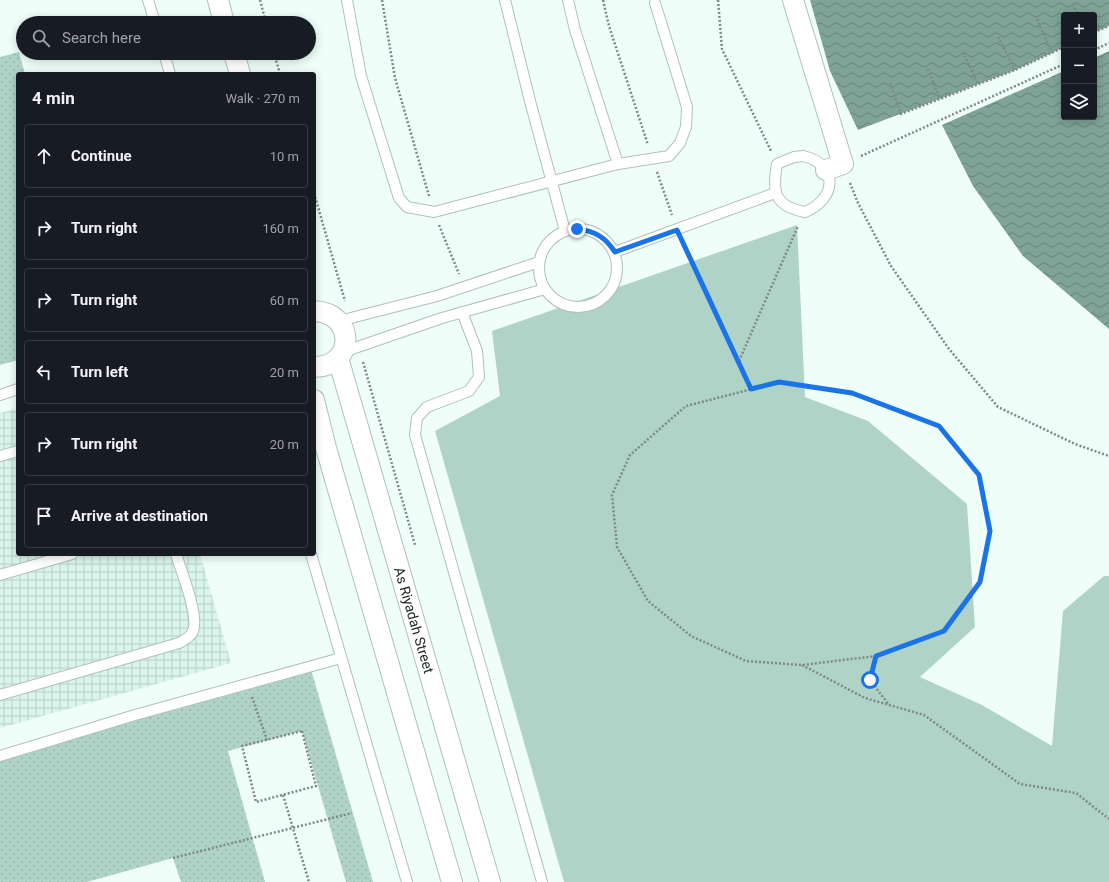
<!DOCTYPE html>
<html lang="en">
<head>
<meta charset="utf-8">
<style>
	:root { --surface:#171b24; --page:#242831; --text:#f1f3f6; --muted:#9ea1a6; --line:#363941 }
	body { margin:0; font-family:Roboto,sans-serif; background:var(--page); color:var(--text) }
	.controls { position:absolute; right:12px; top:12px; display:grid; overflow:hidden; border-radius:4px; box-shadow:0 2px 10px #0003 }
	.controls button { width:36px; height:36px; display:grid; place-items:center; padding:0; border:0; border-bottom:1px solid var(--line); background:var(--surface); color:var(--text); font:20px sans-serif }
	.stop { position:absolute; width:12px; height:12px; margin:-9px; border:3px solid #1a73e8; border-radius:50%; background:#fff }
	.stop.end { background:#1a73e8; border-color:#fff; box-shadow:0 1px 4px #0008 }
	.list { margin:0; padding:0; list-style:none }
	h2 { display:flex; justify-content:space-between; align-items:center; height:52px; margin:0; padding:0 16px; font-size:17px }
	h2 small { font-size:13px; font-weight:400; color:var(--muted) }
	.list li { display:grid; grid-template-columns:26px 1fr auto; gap:12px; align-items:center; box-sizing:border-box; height:64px; margin:0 8px 8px; padding:0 8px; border:1px solid var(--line); border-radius:4px }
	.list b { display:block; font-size:15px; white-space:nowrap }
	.list em { font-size:13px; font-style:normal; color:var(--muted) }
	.icon { flex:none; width:22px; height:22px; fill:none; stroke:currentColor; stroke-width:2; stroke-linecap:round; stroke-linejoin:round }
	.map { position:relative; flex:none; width:1109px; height:882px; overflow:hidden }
	.search { position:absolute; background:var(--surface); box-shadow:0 2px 10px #0003; left:16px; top:16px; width:300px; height:44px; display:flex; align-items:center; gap:10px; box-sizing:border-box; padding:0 14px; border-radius:22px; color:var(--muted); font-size:15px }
	.panel { position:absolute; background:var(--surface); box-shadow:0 2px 10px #0003; left:16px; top:72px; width:300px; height:484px; border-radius:4px }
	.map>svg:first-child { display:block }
</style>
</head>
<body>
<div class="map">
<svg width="1109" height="882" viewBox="0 0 1109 882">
	<defs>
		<pattern id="industrial-grid" width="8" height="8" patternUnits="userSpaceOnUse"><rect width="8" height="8" fill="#d9f5eb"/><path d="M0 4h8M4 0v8" fill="none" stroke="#bad2c9"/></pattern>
		<pattern id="garden-dots" width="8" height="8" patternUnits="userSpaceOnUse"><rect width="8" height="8" fill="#afd4c7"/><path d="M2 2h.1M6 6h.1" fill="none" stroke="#96b6ab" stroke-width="1.8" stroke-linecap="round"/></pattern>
		<pattern id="water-waves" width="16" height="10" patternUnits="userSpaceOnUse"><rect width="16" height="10" fill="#7fa397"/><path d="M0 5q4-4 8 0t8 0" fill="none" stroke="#67847b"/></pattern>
	</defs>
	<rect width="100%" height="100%" fill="#effef9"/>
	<path fill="url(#industrial-grid)" d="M18 408V554H200L231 663 0 728V413Z"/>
	<path fill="#afd4c7" d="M797 225 805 397 868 421 967 504 975 627 920 677 982 705 1052 746 1063 611 1104 576H1109V882H564L435 431 500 396 492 331Z"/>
	<g fill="url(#garden-dots)">
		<path d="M19 52 25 74H18V360L0 365V57Z"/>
		<path d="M310 666 373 882H346L302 731 228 751 265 882H181L173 858 87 882H0V756Z"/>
	</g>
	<g fill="url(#water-waves)">
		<path d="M810 0H1109V26L1094 32V15H1064V47L1015 70 858 130 830 71Z"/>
		<path d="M1109 51V329L1023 256 973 186 942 125 1064 71V117H1094V58Z"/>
	</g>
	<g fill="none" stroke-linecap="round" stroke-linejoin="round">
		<g stroke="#afc1bb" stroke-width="12">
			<g id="lane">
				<path d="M148 0 155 23"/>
				<path d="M347 0 361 76 399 198 407 207 434 212 618 164 669 156 680 143 686 127 687 107 655 3"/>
				<path d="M505 0 530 101 565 231"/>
				<path d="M568 0 575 30 618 164"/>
				<path d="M164 53 170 74"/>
				<path d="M803 156C839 164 837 199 805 212 774 206 772 192 777 164L794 157Z"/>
				<circle cx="578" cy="268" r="39"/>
				<path d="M615 252 775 193"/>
				<path d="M462 312 477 351 479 377 469 391 427 407 417 418 415 435 542 882"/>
				<path d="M339 321 437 296 539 262"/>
				<path d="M343 352 442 318 545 289"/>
				<path d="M0 395 18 389"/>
				<path d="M0 456 18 451"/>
				<path d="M311 554 407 882"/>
				<path d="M0 575 72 554"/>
				<path d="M0 695 179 643C184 640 189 638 192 633 201 619 181 571 176 554"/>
				<path d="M0 756 135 715 341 658"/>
			</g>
		</g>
		<g stroke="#afc1bb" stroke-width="22">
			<g id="street">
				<path d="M218 0 224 23"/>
				<path d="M793 0 843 164 826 170"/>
				<path d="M234 53 240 74"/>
				<path d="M314 311C356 313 356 367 314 367"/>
				<path id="s1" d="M338 358 490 882"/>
				<path d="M314 400 326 448 452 882"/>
			</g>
		</g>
		<g stroke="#7e8985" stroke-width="2.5" stroke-dasharray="2 2" stroke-linecap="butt">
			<path d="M260 0 266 23"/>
			<path d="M382 0 395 78 429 196"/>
			<path d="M603 0 609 26 648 145"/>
			<path d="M718 0 722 49 771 151"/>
			<path d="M1073 4 1078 15"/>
			<path d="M1037 19 1052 53"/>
			<path d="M1094 32 1109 26"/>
			<path d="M998 37 1015 70"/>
			<path d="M1094 50 1109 43"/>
			<path d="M963 52 978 84"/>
			<path d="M274 53 280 74"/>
			<path d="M928 69 940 99"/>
			<path d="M890 83 901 114 1015 70 1064 47"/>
			<path d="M861 156 1064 64"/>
			<path d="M657 172 672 215"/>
			<path d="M850 183 858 203 891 266 949 349 998 407 1075 444 1109 456"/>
			<path d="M314 193 345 301"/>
			<path d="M439 225 459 274"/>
			<path d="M684 243 751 389"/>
			<path d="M739 361 798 226"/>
			<path d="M363 362 415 545"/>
			<path d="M779 382 851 393 939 426 979 475 990 531 980 582 944 631 876 656 802 665 746 661 691 636 648 601 617 547 612 495 630 455 686 406Z"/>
			<path d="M876 656 870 680 889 705"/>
			<path d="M802 665 865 698 924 715 1020 784 1076 793 1109 819"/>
			<path d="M252 697 267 740"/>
			<path d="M302 731 316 786 256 802 242 746Z"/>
			<path d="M283 795 309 882"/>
			<path d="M173 858 352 813"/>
		</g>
		<use href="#lane" stroke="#fff" stroke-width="10"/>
		<use href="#street" stroke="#fff" stroke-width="20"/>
	</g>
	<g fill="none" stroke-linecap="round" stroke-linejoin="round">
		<path stroke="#1a73e8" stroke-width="5" d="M577 229C595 231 605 237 615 252L677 230 751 389 779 382 852 393 939 426 979 475 990 531 980 582 944 631 876 656 870 680"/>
	</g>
	<g text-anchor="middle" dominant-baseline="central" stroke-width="3" stroke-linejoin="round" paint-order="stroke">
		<g font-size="14" fill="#1d2321" stroke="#fff">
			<text stroke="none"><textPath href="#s1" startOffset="273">As Riyadah Street</textPath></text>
		</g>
	</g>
</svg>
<div class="controls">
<button>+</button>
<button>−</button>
<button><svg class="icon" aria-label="layers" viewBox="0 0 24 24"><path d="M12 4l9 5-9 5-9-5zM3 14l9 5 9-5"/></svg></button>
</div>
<div class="stop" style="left:870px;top:680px"></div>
<div class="stop end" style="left:577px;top:229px"></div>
<div class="search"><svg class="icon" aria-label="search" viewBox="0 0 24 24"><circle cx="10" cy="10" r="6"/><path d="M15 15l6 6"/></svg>Search here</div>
<section class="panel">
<h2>4 min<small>Walk · 270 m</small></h2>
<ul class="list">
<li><svg class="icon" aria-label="ahead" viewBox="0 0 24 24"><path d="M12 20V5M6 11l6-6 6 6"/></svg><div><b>Continue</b></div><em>10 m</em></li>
<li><svg class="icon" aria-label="right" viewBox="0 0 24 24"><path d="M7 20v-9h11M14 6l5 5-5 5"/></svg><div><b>Turn right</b></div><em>160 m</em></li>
<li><svg class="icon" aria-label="right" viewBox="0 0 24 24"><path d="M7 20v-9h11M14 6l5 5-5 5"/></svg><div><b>Turn right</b></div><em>60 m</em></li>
<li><svg class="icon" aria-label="left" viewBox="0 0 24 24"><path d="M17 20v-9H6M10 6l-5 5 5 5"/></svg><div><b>Turn left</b></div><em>20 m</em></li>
<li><svg class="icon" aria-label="right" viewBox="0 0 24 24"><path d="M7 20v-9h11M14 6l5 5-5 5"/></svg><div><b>Turn right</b></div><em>20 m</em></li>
<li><svg class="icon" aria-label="arrive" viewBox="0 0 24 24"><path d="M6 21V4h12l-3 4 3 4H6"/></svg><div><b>Arrive at destination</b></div></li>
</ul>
</section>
</div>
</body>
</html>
